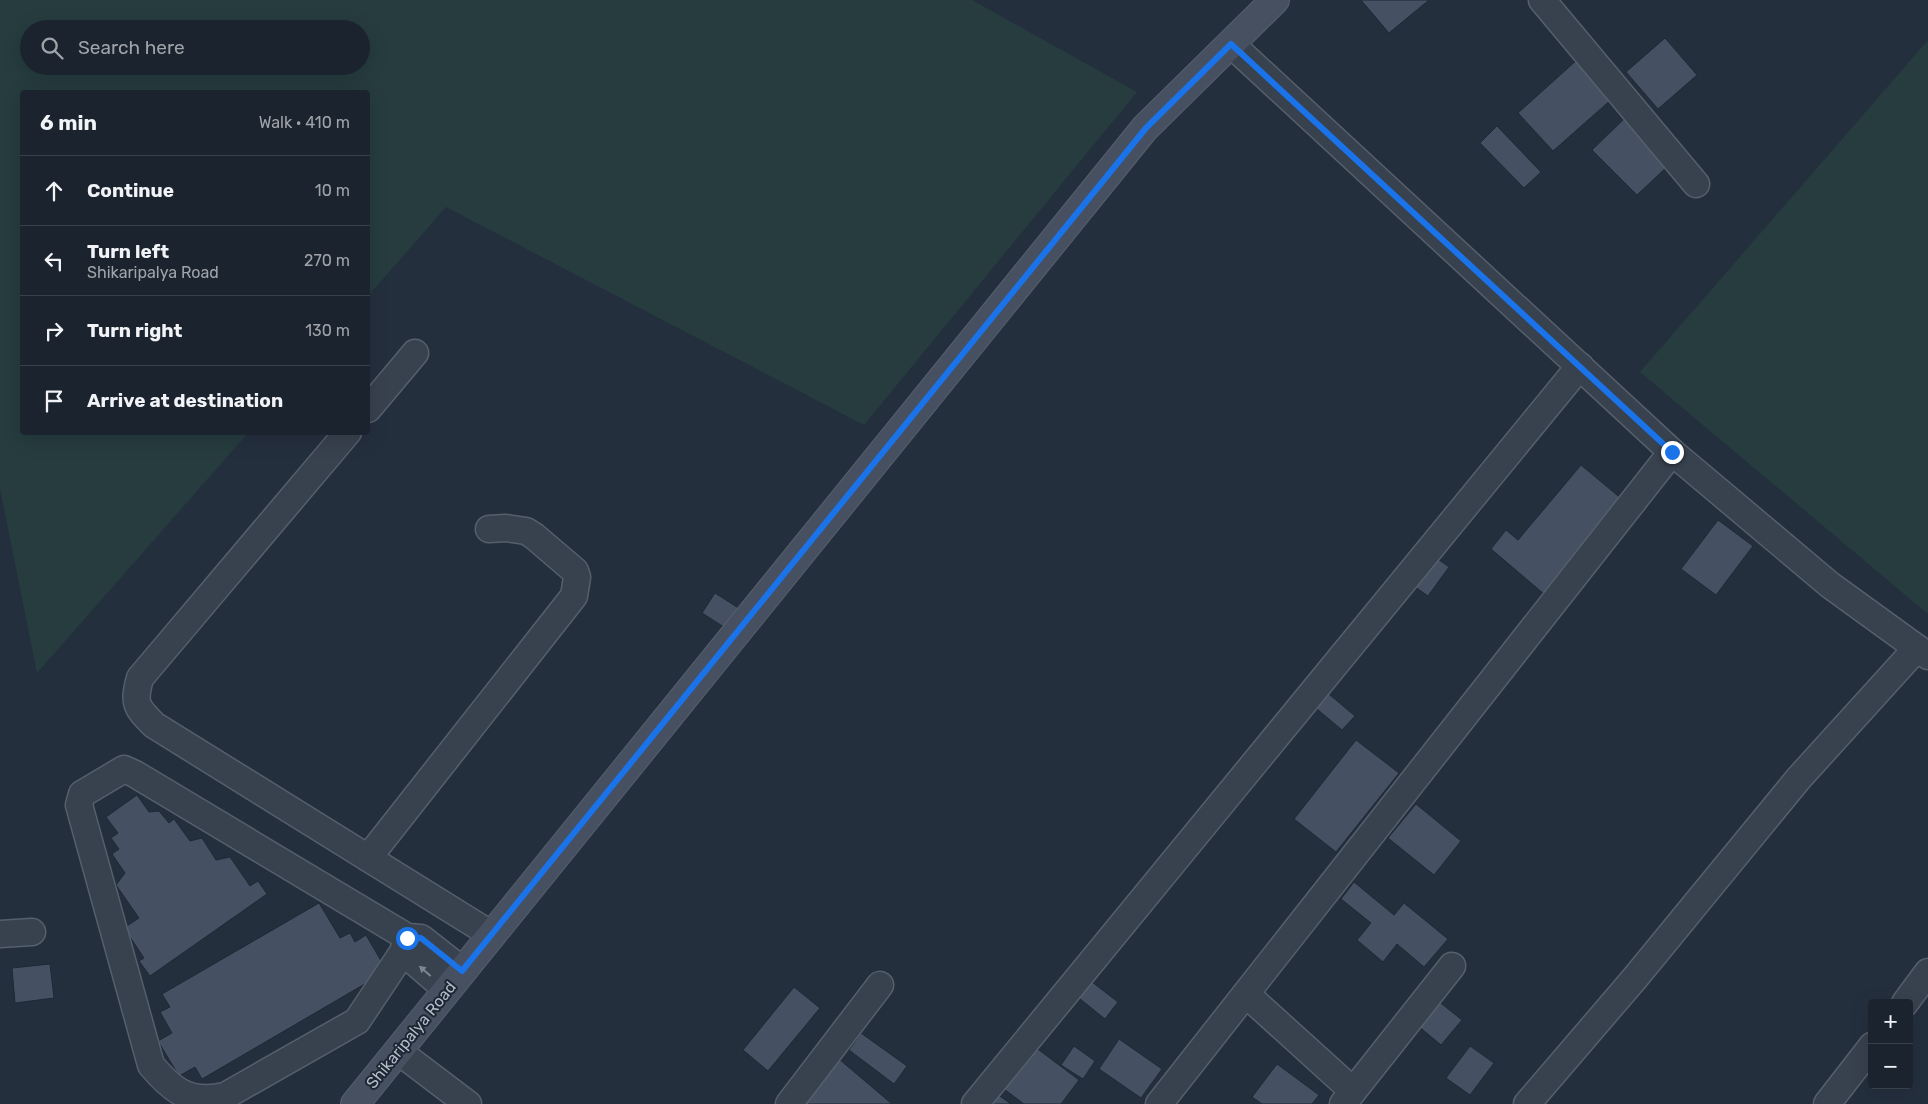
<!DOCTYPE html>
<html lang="en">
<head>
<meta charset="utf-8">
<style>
	:root { --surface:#1b232e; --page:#282f3a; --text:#f1f3f6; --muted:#a0a4aa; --line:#39404a }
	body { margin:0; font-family:Rubik,sans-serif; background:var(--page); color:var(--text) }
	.controls { position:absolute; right:15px; bottom:15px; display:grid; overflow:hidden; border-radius:5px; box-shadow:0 5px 20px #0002 }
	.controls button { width:45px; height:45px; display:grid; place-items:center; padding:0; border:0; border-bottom:1px solid var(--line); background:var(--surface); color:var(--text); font:25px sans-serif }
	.stop { position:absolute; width:15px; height:15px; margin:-11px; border:4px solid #1a73e8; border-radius:50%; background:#fff }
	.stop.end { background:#1a73e8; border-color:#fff; box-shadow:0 1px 5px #0008 }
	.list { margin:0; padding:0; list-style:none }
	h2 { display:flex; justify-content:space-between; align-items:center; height:65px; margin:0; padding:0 20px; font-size:21px }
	h2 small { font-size:16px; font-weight:400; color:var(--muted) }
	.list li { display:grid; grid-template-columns:32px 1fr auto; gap:15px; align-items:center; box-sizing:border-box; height:70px; padding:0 20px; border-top:1px solid var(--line) }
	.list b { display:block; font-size:19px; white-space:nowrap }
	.list p { margin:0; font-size:16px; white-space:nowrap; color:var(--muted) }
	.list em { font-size:16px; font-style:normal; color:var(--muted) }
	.icon { flex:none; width:28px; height:28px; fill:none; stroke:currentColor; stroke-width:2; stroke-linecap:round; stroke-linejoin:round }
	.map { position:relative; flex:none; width:1928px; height:1104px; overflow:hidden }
	.search { position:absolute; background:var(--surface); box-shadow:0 5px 20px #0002; left:20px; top:20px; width:350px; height:55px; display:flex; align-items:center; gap:12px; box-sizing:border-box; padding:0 18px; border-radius:28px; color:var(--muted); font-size:19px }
	.panel { position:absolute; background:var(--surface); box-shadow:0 5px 20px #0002; left:20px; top:90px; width:350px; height:345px; border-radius:5px }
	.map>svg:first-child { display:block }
</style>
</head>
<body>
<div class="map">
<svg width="1928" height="1104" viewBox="0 0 1928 1104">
	<rect width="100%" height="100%" fill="#242f3e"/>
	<g fill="#263c3f" fill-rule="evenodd">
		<path d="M0 0H972L1137 92 864 425 446 207 368 296V92H22V432L248 433 37 673 0 489ZM29 29H361V66H29Z"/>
		<path d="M1928 40V614L1640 372Z"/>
	</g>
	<g fill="#455162" stroke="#1f2835">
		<path d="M1361 0H1429L1389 33Z"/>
		<path d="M1665 38 1697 75 1658 109 1626 72Z"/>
		<path d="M1578 59 1613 98 1553 151 1518 113Z"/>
		<path d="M1626 117 1671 163 1637 195 1592 150Z"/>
		<path d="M1497 126 1541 172 1524 188 1480 143Z"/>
		<path d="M1581 465 1623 500 1544 594 1491 549 1506 530 1518 540Z"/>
		<path d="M1718 520 1753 546 1716 595 1681 569Z"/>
		<path d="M1435 557 1449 567 1428 596 1414 586Z"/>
		<path d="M715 593 740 609 727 629 702 613Z"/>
		<path d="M1324 690 1355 716 1342 730 1311 704Z"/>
		<path d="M1356 740 1399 773 1336 852 1294 819Z"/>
		<path d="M137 795 149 812 159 811 169 823 174 819 190 841 202 838 216 860 230 857 250 886 258 881 267 894 150 976 139 961 144 958 124 928 139 918 116 885 125 873 112 854 119 849 111 838 118 833 106 817Z"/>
		<path d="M1416 804 1461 841 1434 875 1388 838Z"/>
		<path d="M1354 882 1394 915 1404 903 1448 939 1424 967 1397 944 1383 962 1357 940 1371 923 1341 899Z"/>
		<path d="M319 903 340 938 350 933 355 942 366 935 387 971 202 1079 195 1067 179 1076 158 1041 172 1033 160 1012 170 1007 162 994Z"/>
		<path d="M50 964 54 998 15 1003 12 968Z"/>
		<path d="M1092 982 1118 1002 1105 1019 1079 998Z"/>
		<path d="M794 987 820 1008 768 1071 743 1050Z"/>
		<path d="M1437 1000 1462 1020 1441 1045 1417 1025Z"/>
		<path d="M861 1033 907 1066 894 1084 849 1050Z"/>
		<path d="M1119 1039 1162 1069 1141 1098 1099 1069Z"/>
		<path d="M1074 1046 1095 1061 1083 1079 1061 1065Z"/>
		<path d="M1470 1046 1494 1063 1470 1095 1446 1078Z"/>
		<path d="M1035 1047 1079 1080 1061 1104H1024L1004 1089Z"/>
		<path d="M839 1059 892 1104H801Z"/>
		<path d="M1277 1064 1319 1095 1312 1104H1262L1252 1097Z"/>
		<path d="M997 1094 1011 1104H989Z"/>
	</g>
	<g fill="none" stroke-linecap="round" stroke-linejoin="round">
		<g stroke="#565f6c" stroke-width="29">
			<g id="street">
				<path d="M1542 0 1696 184"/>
				<path d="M1231 44 1672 452 1830 585 1928 656"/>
				<path d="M368 409 415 353"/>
				<path d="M348 432 140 678C133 704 136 707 154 725L492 935"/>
				<path d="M368 858 574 596 577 577 575 571 534 536 526 531 506 528 489 529"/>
				<path d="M0 934 32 932"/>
				<path d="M407 937 403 952 357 1021 225 1096C189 1104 173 1091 151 1065L79 805 82 794 124 769 135 774 407 937 421 938 463 971"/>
				<path d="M403 952 447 990"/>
				<path d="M1246 994 1353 1091"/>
				<path d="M1905 1003 1928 972"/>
				<path d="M398 1051 468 1104"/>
				<path d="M789 1104 880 985"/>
				<path d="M975 1104 1580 366"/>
				<path d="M1159 1104 1672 452"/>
				<path d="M1343 1104 1452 966"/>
				<path d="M1527 1104 1635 978 1799 778 1917 648"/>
				<path d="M1827 1104 1872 1046"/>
			</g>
		</g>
		<g stroke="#565f6c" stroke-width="30">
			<path id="secondary" d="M355 1104 1145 128 1275 0"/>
		</g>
		<use href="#street" stroke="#38414e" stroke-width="26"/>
		<use href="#secondary" stroke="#465061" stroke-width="28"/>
	</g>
	<defs><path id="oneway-solid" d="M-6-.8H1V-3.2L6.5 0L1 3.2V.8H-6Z" transform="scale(1.25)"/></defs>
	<use fill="#7c8592" href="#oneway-solid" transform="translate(425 971) rotate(-139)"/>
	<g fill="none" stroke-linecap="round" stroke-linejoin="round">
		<path stroke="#1a73e8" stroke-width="6" d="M407 938H421L462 971 1146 128 1231 44 1672 452"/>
	</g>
	<g text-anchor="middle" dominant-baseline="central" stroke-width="4" stroke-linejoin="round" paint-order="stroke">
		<g font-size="16" fill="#b4bcc9" stroke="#1d2633">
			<text transform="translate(411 1035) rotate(-51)">Shikaripalya Road</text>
		</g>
	</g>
</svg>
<div class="controls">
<button>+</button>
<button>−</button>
</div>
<div class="stop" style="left:407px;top:938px"></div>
<div class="stop end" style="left:1672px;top:452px"></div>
<div class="search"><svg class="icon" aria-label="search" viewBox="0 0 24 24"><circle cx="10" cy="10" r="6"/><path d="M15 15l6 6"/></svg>Search here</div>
<section class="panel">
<h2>6 min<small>Walk · 410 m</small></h2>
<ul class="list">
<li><svg class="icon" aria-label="ahead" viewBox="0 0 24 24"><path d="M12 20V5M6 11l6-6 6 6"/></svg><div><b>Continue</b></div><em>10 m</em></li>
<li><svg class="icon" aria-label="left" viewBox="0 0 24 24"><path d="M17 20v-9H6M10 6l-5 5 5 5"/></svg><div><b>Turn left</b><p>Shikaripalya Road</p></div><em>270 m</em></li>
<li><svg class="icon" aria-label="right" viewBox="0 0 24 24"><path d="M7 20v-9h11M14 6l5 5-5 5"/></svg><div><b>Turn right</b></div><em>130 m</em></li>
<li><svg class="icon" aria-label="arrive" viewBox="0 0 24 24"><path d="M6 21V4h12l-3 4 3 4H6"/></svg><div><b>Arrive at destination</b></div></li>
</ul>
</section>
</div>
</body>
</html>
